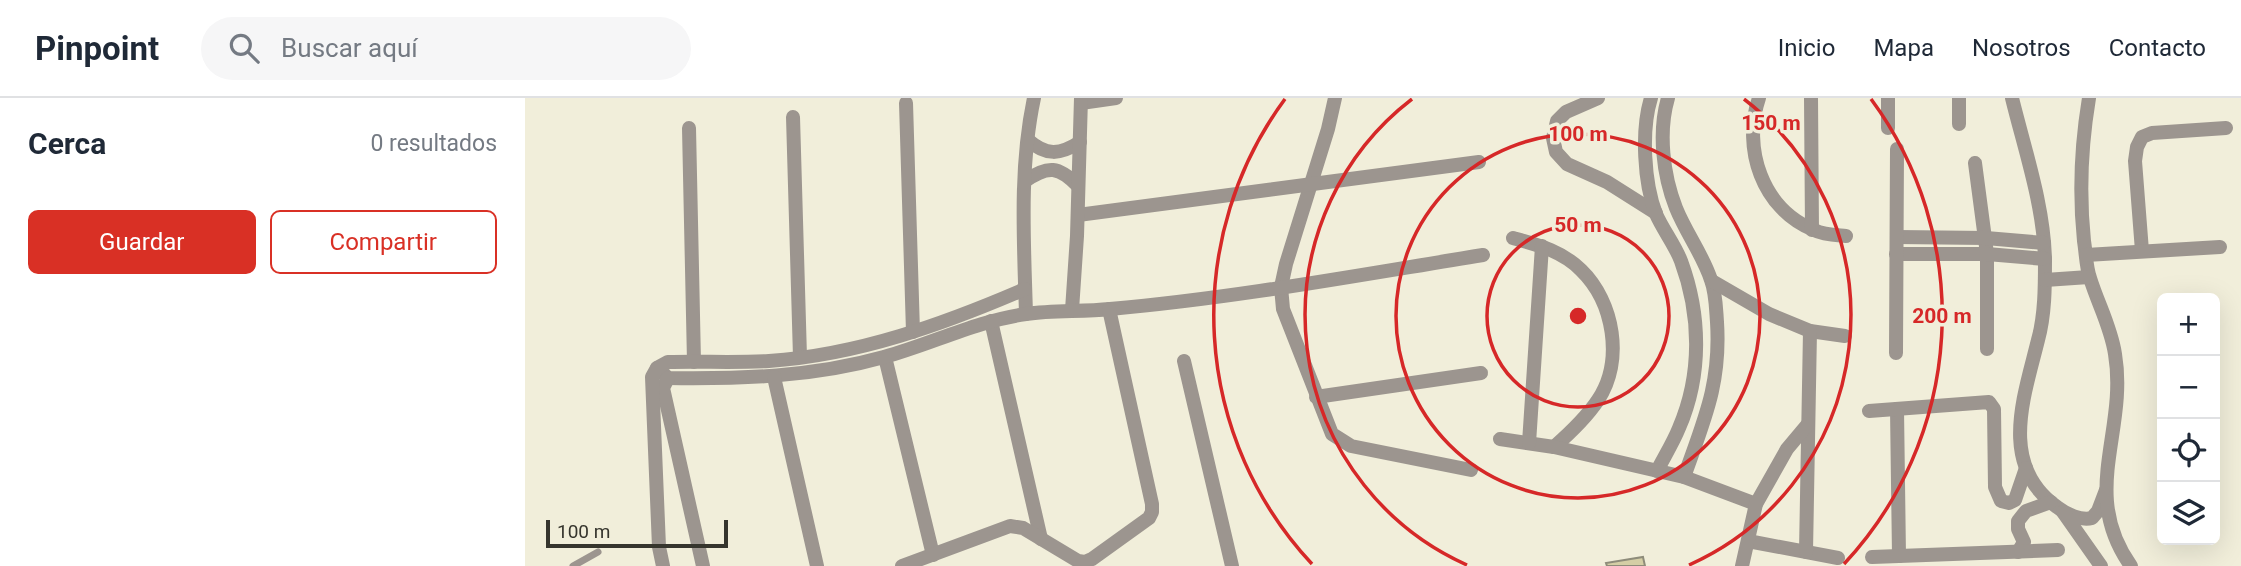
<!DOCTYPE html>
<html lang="es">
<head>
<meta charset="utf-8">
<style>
	:root { --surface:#fff; --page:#f6f6f7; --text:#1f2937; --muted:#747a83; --line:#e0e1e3; --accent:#d93025 }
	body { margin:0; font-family:Roboto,sans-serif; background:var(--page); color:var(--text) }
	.controls { position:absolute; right:21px; bottom:21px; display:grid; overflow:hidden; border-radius:10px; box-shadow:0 7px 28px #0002 }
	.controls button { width:63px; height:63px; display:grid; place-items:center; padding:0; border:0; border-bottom:2px solid var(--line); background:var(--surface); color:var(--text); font:35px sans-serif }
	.scale { position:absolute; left:21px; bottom:18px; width:182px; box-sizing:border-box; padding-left:7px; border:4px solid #36352d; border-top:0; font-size:19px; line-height:24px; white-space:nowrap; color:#36352d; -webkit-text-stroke:5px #f1eeda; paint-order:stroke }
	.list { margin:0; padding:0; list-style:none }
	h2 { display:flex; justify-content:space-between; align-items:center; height:91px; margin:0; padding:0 28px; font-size:30px }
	h2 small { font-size:23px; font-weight:400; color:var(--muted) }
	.actions { display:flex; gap:14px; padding:21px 28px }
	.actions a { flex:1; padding:16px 0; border:2px solid var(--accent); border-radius:10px; text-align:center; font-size:24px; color:var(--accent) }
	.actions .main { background:var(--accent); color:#fff }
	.icon { flex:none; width:38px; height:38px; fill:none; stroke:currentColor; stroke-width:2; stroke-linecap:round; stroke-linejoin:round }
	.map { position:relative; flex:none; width:1716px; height:468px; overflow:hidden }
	header { display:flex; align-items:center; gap:42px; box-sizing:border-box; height:98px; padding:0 35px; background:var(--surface); border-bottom:2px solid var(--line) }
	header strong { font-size:33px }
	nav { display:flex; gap:38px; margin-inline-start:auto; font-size:24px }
	.search { width:490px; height:63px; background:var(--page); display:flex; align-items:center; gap:18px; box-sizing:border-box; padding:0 24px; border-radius:38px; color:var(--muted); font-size:26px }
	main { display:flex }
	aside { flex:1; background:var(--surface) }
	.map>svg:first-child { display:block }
</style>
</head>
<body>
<header>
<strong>Pinpoint</strong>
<div class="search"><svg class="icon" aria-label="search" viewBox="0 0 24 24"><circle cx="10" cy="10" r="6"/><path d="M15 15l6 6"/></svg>Buscar aquí</div>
<nav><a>Inicio</a><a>Mapa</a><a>Nosotros</a><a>Contacto</a></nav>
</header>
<main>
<aside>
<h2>Cerca<small>0 resultados</small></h2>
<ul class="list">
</ul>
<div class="actions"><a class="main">Guardar</a><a>Compartir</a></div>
</aside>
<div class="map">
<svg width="1716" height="468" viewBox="0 0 1716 468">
	<rect width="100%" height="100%" fill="#f1eeda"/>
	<path fill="#d4cea5" stroke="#8e8c7a" stroke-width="2" d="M1118 459 1120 468H1082L1081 465Z"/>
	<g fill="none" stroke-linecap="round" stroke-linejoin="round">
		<path stroke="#9c958f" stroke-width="7" d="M48 468 73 454"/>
		<g stroke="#9c958f" stroke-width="14">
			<path d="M810 0 803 31 761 166 756 189 758 211 807 336 826 348 946 372"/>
			<path d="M1073 0 1041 14 1032 23 1028 40 1031 54 1042 66 1082 84 1131 115"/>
			<path d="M1126 0C1116 32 1119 85 1131 116 1138 132 1150 147 1156 163 1176 217 1177 277 1154 330 1148 345 1139 359 1132 373"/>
			<path d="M1143 0C1133 34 1138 77 1151 110 1161 135 1178 157 1186 182 1191 195 1191 211 1192 224 1196 286 1179 322 1159 379"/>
			<path d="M1234 0C1217 50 1237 111 1289 132 1299 137 1310 137 1321 138"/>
			<path d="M1286 0 1287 132"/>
			<path d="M1434 0V26"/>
			<path d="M1487 0C1500 53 1519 108 1520 162 1520 188 1520 217 1513 242 1499 299 1473 367 1532 409 1541 416 1556 423 1567 420L1573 413 1581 392"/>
			<path d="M1564 0C1556 48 1554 95 1559 143 1561 155 1561 169 1565 180 1573 206 1586 229 1590 256 1603 334 1554 395 1606 468"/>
			<path d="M381 5 388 234"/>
			<path d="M556 5 591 0"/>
			<path d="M268 19 275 259"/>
			<path d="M164 30 169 264"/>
			<path d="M1363 30V0"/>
			<path d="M503 42C521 58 535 57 555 44"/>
			<path d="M1450 65 1462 156V251"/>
			<path d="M500 83C523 67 534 68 553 88"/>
			<path d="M553 117 954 64"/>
			<path d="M1372 139 1461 140 1519 145"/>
			<path d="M988 140C1013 147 1037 153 1056 172 1089 204 1099 263 1073 302 1061 320 1045 335 1029 349"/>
			<path d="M1617 153 1610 63 1612 49 1617 39 1627 35 1701 30"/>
			<path d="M1371 156H1462L1520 161"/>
			<path d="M1561 157 1695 149"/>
			<path d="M1520 182 1564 179"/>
			<path d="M1187 183 1244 216 1285 233 1320 238"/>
			<path d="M547 212 552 138 556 0"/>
			<path d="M501 216C499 145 494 70 509 0"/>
			<path d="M466 223 516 441"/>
			<path d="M1371 255 1372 51"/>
			<path d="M360 259 408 457"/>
			<path d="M659 263 707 468"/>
			<path d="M132 270 143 280C216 281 288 279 359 259 407 246 451 223 501 216 529 212 557 214 585 211 710 200 834 177 958 157"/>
			<path d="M249 279 292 468"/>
			<path d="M143 280 138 290 178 468"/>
			<path d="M791 299 956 275"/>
			<path d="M1372 311 1374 458"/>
			<path d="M1344 313 1464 304 1469 311 1470 389 1476 403 1484 405 1490 402 1501 370"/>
			<path d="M975 341 1029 349 1159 379 1231 406"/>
			<path d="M1004 345 1017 148"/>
			<path d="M1538 414 1576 468"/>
			<path d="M1223 443 1313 460"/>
			<path d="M1281 454 1285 233"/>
			<path d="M1493 454 1499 444 1493 431V423L1501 413 1526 404"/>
			<path d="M1347 459 1533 452"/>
			<path d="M138 468 134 449 127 279 132 270 143 264C176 263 210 265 244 263 333 257 419 226 500 191"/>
			<path d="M377 468 485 428 498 430 553 463 560 464 567 461 624 420 627 414V406L584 211"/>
			<path d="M1217 468 1231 406 1262 351 1283 326"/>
		</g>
	</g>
	<g fill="none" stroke="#d62828" stroke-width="3.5">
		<circle cx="1053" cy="218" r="91"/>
		<circle cx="1053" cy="218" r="182"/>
		<path d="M942 467A273 273 0 0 1 887 1M1219 1A273 273 0 0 1 1164 467"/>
		<path d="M787 466A364 364 0 0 1 760 1M1346 1A364 364 0 0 1 1319 466"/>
	</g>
	<circle cx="1053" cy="218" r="10" fill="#d62828" stroke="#f1eeda" stroke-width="3.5"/>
	<g font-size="21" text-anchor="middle" font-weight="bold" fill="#d62828" stroke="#f1eeda" stroke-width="7" stroke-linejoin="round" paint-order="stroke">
		<text x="1246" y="32">150 m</text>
		<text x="1053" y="43">100 m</text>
		<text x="1053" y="134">50 m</text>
		<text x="1417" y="225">200 m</text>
	</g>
</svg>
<div class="controls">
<button>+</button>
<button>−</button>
<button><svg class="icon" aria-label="locate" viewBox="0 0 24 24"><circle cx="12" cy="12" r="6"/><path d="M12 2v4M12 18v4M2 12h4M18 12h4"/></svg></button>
<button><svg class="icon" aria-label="layers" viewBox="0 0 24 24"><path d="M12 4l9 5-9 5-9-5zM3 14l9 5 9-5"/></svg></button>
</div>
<div class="scale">100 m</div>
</div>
</main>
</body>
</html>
